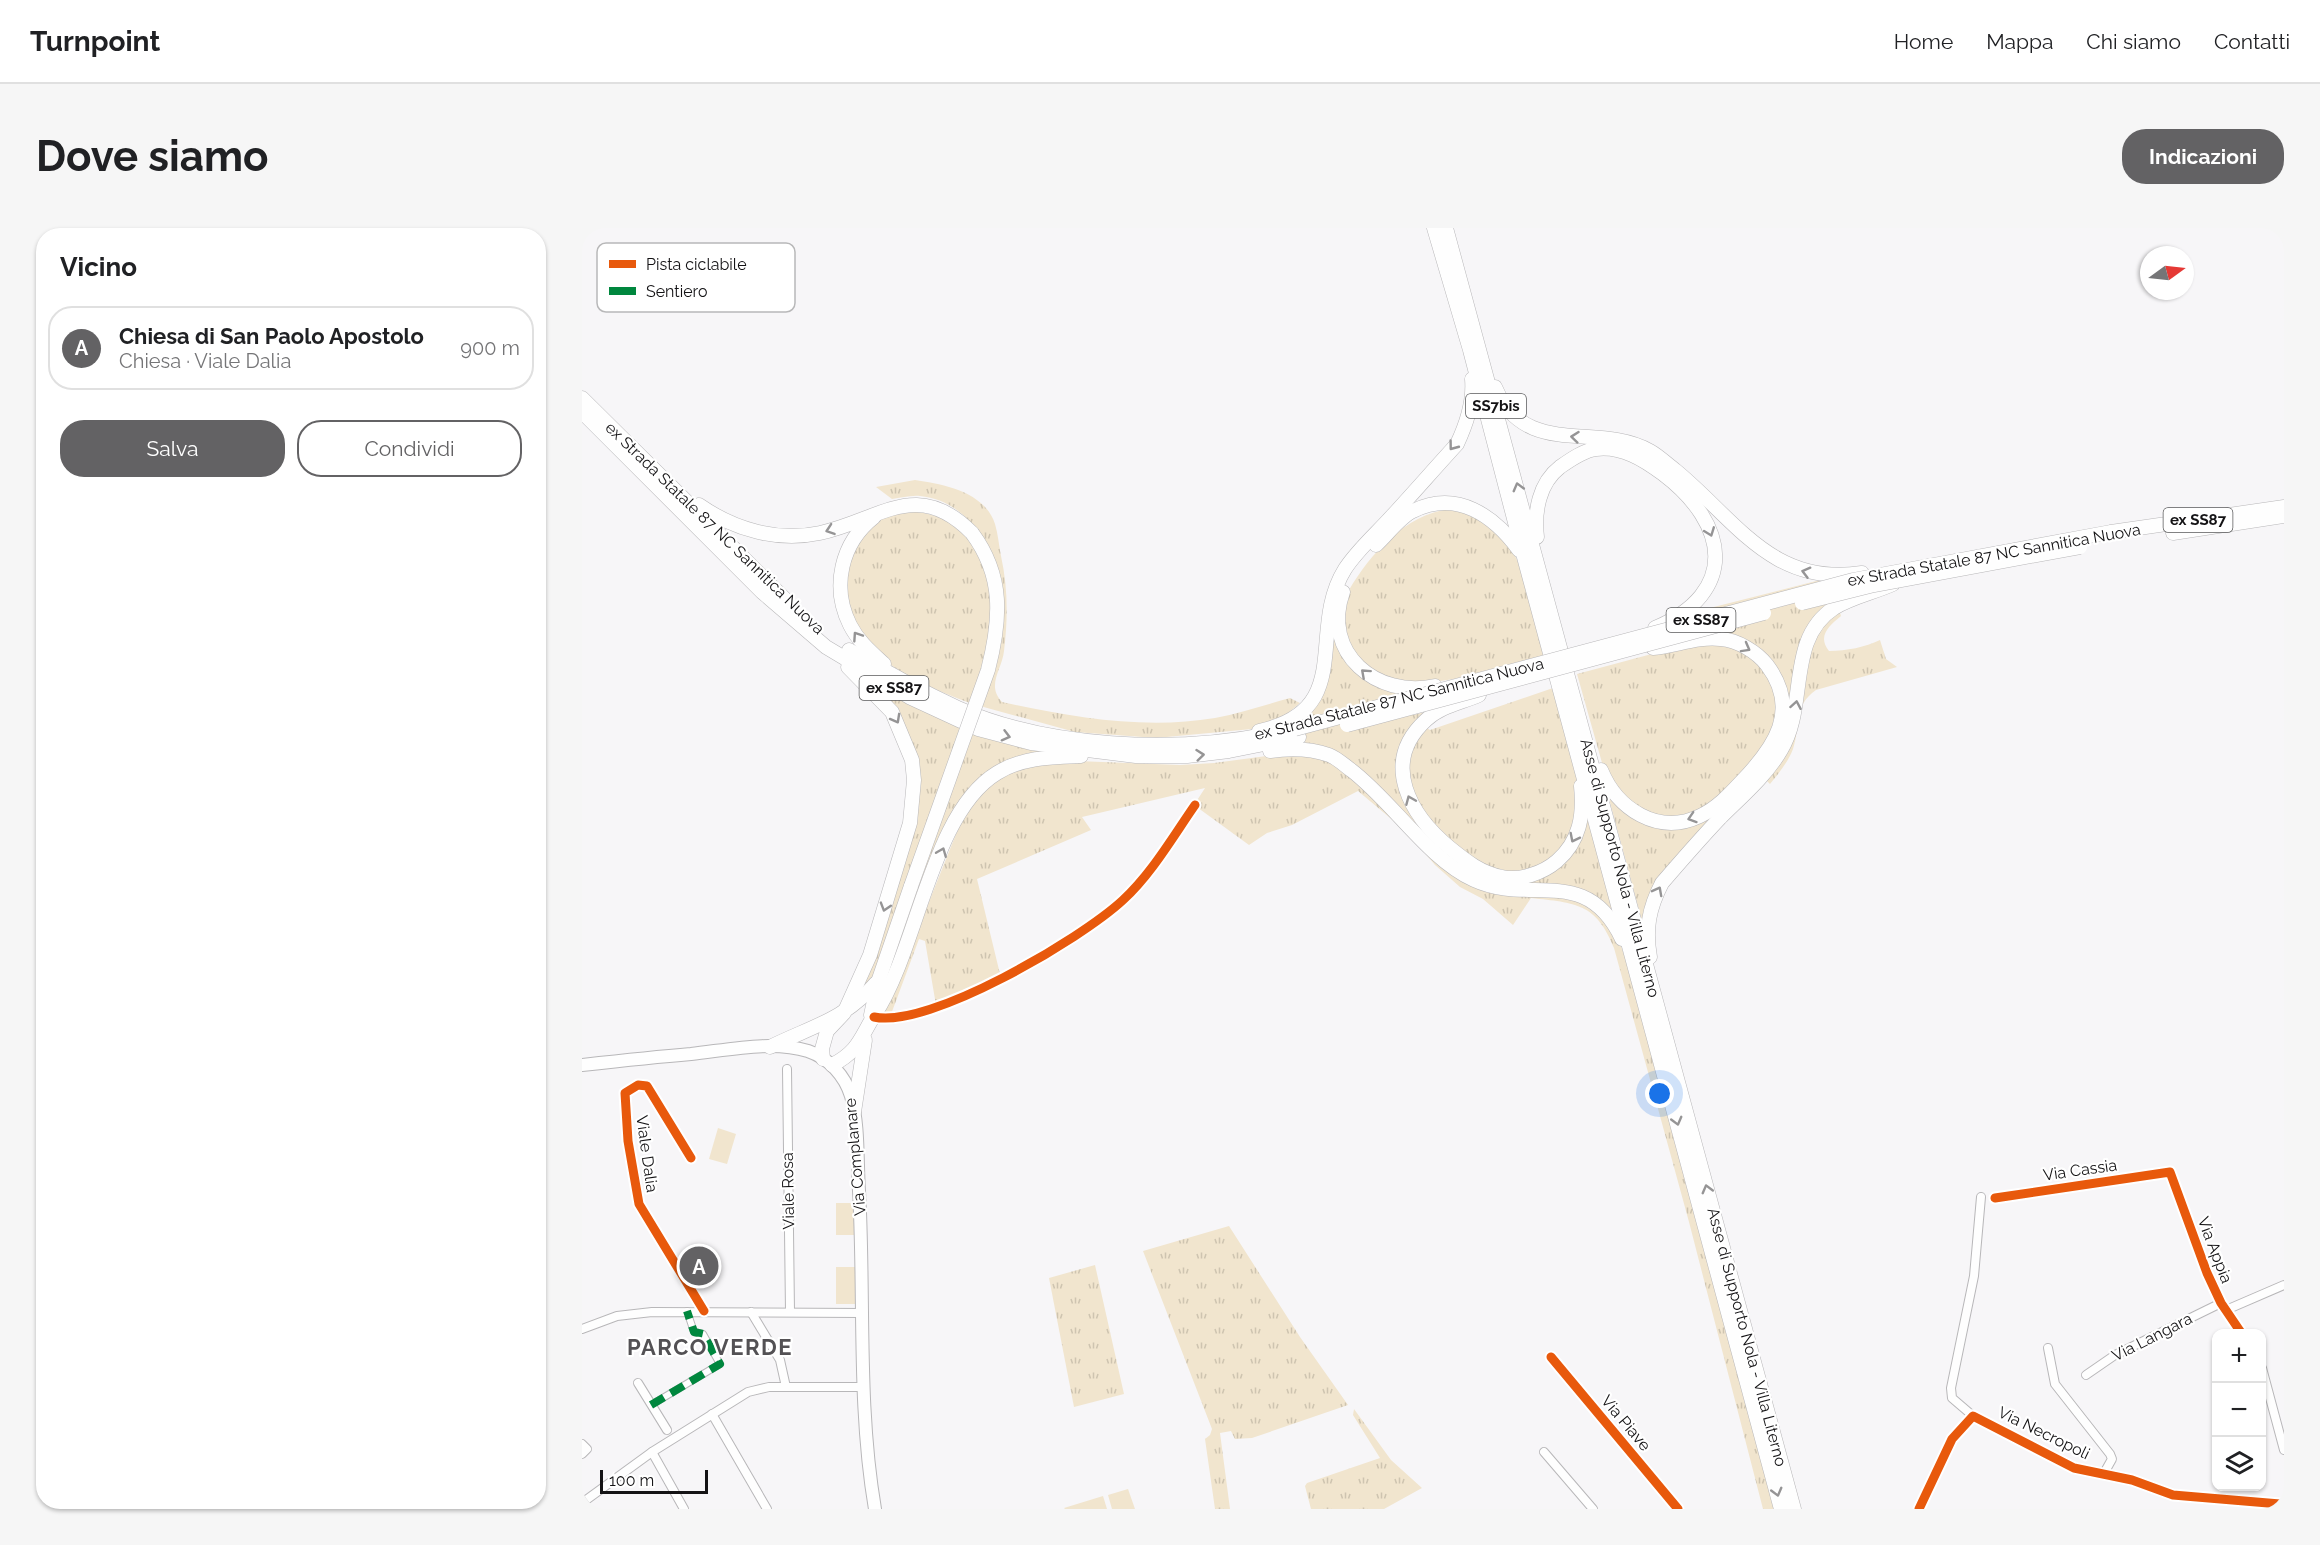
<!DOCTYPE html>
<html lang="it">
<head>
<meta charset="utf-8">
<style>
	:root { --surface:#fff; --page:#f6f6f6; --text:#202124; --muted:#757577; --line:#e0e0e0; --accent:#636264 }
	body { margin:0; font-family:Raleway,sans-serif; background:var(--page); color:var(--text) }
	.controls { position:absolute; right:18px; bottom:18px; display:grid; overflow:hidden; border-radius:12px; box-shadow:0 2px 4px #0004 }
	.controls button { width:54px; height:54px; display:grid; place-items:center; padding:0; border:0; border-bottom:2px solid var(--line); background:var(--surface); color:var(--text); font:30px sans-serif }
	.compass { position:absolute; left:1558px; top:18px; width:54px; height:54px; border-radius:50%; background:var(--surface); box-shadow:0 2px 4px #0004; rotate:75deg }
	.scale { position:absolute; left:18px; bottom:15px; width:108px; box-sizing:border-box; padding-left:6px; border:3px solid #141315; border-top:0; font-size:16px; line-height:21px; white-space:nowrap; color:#141315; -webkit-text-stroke:4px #fff; paint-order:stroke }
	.you { position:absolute; left:1078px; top:866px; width:21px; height:21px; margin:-15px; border:4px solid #fff; border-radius:50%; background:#1a73e8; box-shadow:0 0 0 9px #1a73e833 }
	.badge { display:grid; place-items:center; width:39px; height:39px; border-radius:50%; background:var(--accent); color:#fff; font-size:20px; font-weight:700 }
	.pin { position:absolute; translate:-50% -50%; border:3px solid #fff; box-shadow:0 2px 6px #0006 }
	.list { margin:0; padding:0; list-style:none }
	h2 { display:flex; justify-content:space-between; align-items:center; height:78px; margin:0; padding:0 24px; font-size:26px }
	h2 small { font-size:20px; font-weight:400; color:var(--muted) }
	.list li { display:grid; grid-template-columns:39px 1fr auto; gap:18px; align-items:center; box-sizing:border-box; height:84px; margin:0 12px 12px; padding:0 12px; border:2px solid var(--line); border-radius:24px }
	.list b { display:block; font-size:22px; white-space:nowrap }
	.list p { margin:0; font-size:20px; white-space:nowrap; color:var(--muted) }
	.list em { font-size:20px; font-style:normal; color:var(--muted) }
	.actions { display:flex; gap:12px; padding:18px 24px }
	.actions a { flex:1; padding:14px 0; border:2px solid var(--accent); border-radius:24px; text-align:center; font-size:21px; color:var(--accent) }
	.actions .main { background:var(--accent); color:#fff }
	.icon { flex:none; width:33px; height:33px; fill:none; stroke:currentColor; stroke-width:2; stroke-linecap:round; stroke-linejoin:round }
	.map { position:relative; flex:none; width:1702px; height:1281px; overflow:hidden; border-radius:24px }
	header { display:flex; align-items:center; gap:36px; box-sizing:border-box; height:84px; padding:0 30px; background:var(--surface); border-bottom:2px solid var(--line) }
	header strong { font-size:28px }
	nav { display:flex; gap:33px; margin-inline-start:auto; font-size:21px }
	.intro { display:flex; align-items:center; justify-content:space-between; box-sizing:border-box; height:144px; padding:0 36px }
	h1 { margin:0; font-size:42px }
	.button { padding:15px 27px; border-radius:24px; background:var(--accent); color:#fff; font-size:21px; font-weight:700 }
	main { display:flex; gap:36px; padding:0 36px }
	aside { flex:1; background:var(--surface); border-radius:24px; box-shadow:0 2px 4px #0004 }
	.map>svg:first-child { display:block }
</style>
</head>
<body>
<header>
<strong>Turnpoint</strong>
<nav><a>Home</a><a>Mappa</a><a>Chi siamo</a><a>Contatti</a></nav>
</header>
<div class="intro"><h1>Dove siamo</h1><a class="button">Indicazioni</a></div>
<main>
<aside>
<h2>Vicino<small></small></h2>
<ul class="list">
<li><span class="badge">A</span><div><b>Chiesa di San Paolo Apostolo</b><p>Chiesa · Viale Dalia</p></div><em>900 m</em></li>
</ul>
<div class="actions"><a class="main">Salva</a><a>Condividi</a></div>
</aside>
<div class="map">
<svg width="1702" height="1281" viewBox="0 0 1702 1281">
	<defs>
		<pattern id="grass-tufts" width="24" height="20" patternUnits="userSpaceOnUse" patternTransform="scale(1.5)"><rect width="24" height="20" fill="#f1e5ce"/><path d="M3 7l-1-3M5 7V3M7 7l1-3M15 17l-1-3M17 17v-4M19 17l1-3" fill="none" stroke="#cec4b0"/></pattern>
	</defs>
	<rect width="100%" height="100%" fill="#f7f6f8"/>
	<g fill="url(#grass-tufts)">
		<path d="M333 252C361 256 403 264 413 296 416 306 417 318 419 328 426 360 426 390 422 423 420 442 404 457 420 474 489 489 562 502 633 490 659 485 683 477 708 470L718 475 693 496 670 501 574 510 493 504 398 478 419 355C410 316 383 272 338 268 329 267 319 270 310 271L294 259Z"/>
		<path d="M867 281C940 285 947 371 963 427L872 451 825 458 831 487 852 482 837 495 848 502 971 460C981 496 997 535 997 573 997 620 952 664 904 641 889 634 876 621 863 610L859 617C899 653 954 676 992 621 999 610 1000 590 1006 583L1036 694C996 643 950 668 898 650 882 644 870 631 857 620L852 626C869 641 888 657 911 661 950 669 999 655 1026 693 1039 712 1045 736 1053 757L1194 1281H1181L1107 994 1032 720C1014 675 994 675 949 670L931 697 901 671 878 659 853 637 826 605 776 563 710 597 685 605 667 617 612 577 623 560 500 589 509 602 395 651 418 746 354 777 343 713 337 711 308 789H301L382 586 394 569 422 547 440 538 469 532 598 537 632 535 699 526 728 527 730 519 724 517 718 494C767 442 734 408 759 357L767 362C789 325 823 287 867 281Z"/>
		<path d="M325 283C354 285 375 293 391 317 396 324 403 333 405 341 417 387 403 432 388 475 356 463 321 449 295 426 261 396 250 330 287 299 299 289 312 286 325 283Z"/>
		<path d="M1242 351 1255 375 1259 388C1247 398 1235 408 1247 423 1265 423 1283 419 1298 412L1304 431 1315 439 1234 462C1211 478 1219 497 1211 521 1206 534 1197 545 1188 556L1177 545 1086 641 1074 658 1060 693 1026 567C1035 570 1044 584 1054 589 1105 614 1142 576 1175 542L1170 537 1133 575 1110 587 1076 589 1052 580 1039 570 1024 549 995 446 1107 416 1109 420 1129 415 1122 386 1106 390 1116 383Z"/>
		<path d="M292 456 468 522 388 565 303 762 328 642 288 756 282 755 336 547Z"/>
		<path d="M647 998 718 1109 766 1177 670 1210 653 1211 649 1203 638 1205 648 1281H633L623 1211 628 1207 630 1201 561 1023Z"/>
		<path d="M513 1037 542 1166 492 1179 467 1050Z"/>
		<path d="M772 1181 809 1232 840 1260 802 1281H729L723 1258 725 1255 798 1230 771 1187Z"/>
	</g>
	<g fill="#f1e5ce">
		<path d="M136 900 154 906 145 936 127 931Z"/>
		<rect x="254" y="975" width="19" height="32"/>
		<path d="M254 1039H274L275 1076H254Z"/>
		<path d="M546 1261 553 1281H530L526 1267Z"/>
		<path d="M521 1268 525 1281H483L482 1280Z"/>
	</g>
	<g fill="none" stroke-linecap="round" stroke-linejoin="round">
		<g stroke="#b8b7b9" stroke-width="8">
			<path id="pedestrian" d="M69 1177 138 1136 121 1106 112 1104 105 1083"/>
		</g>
		<g stroke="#b8b7b9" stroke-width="10">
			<g id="minor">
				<path d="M292 789C347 801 499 711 541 672 570 645 590 610 613 577"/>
				<path d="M205 841 208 1084"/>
				<path d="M109 930 65 858 56 857 43 865 46 913 57 976 122 1083"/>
				<path d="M1413 970 1588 944 1625 1045 1639 1075 1660 1106"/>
				<path d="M1644 1082 1702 1057"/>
				<path d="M169 1084 198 1132 204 1159"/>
				<path d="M0 1101 35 1088 70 1084 281 1085"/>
				<path d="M1466 1120 1473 1156 1528 1226 1530 1231 1521 1247"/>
				<path d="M969 1129 1096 1281"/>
				<path d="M1680 1140 1702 1222"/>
				<path d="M1504 1147 1533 1127 1639 1075"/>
				<path d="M56 1155 85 1202"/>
				<path d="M130 1186 185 1281"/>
				<path d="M1391 1188 1370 1170 1369 1160 1392 1048 1399 969"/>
				<path d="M0 1216 5 1221 0 1226"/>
				<path d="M70 1224 102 1281"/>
				<path d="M962 1224 1011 1281"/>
				<path d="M0 1275 70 1224 166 1164 187 1159H282"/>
				<path d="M1337 1281 1370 1211 1391 1188 1492 1240 1550 1252 1591 1267 1698 1276"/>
			</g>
		</g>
		<g stroke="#b8b7b9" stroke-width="14">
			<path id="secondary" d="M0 837C36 833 73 829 109 826 146 822 190 812 226 823 247 830 263 848 269 868 277 897 275 932 277 963 283 1068 275 1176 293 1281"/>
		</g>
		<g stroke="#b8b7b9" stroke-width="15">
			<g id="trunk">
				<path d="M852 0 888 122 942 329 1199 1281"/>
				<path d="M864 0 1212 1281"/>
				<path d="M913 159C943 232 1015 193 1068 223 1077 228 1085 236 1093 242 1154 292 1190 359 1280 345"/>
				<path d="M0 170 205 373"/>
				<path d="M0 184 180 364 244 419 329 470 396 501 449 515 554 528H605L647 523 717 509"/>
				<path d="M117 277C153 302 196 314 238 305 298 292 335 249 390 305"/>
				<path d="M292 289C259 315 249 359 268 397 276 413 289 424 302 436"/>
				<path d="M1529 304 1702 279"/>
				<path d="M1591 305 1702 288"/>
				<path d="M955 309C952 284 957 255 978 239 988 232 1002 222 1014 221 1040 218 1061 231 1081 246 1147 296 1157 364 1073 400"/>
				<path d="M794 317C805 307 818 289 831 283 875 261 912 288 937 322"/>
				<path d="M761 364C739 425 795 471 853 458"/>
				<path d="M267 422C302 443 339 463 376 480 467 520 591 525 687 506"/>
				<path d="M897 467C879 475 859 478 844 492 797 535 829 588 868 620 884 633 899 645 920 649 938 653 961 645 975 633 998 613 1002 587 999 558"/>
				<path d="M677 503C775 482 724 403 763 341 776 321 795 305 811 287 833 263 854 239 875 216 885 195 892 174 890 151"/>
				<path d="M688 523C708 520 727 520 747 527 755 530 762 537 769 542 810 573 846 631 892 652 948 678 1004 635 1040 711"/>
				<path d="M1019 542C1035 581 1076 608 1118 588 1135 580 1147 567 1160 553 1192 520 1219 482 1185 437 1175 424 1155 412 1139 411 1116 408 1094 418 1071 420"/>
				<path d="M1068 729C1063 701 1067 680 1080 655 1099 633 1118 611 1138 590 1159 569 1184 548 1199 522 1226 478 1204 411 1252 380 1270 369 1291 365 1311 356"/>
				<path d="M289 787 296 754 329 658"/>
				<path d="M188 819C230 798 261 793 294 755"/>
				<path d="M241 831 240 821 245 803 262 785 288 727 328 595 332 552 330 532 310 484 266 439"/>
				<path d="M250 837C277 823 278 810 293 786 336 721 349 585 415 545 441 529 470 529 499 528"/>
				<path d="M272 884 283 812"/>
			</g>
		</g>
		<use href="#pedestrian" stroke="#fefefe" stroke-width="6"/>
		<use href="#minor" stroke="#fefefe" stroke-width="8"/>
		<use href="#secondary" stroke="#fefefe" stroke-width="12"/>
		<use href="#trunk" stroke="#fefefe" stroke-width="14"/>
		<g stroke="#b8b7b9" stroke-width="15" stroke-linecap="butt">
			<g id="trunk-bridge">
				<path d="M1220 375 1292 357 1498 319"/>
				<path d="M765 497 1182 385"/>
				<path d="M713 501 1271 352 1529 304"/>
				<path d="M329 658 406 442C419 391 422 348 390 305"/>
			</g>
		</g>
		<use href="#trunk-bridge" stroke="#fefefe" stroke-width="14"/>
		<path stroke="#00873e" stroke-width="8" stroke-dasharray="15 8" stroke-linecap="butt" d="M69 1177 138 1136 121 1106 112 1104 105 1083"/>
		<g stroke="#fff" stroke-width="13">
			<g id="cycleway">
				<path d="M292 789C347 801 499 711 541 672 570 645 590 610 613 577"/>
				<path d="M109 930 65 858 56 857 43 865 46 913 57 976 122 1083"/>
				<path d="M1413 970 1588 944 1625 1045 1639 1075 1660 1106"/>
				<path d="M969 1129 1096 1281"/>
				<path d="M1337 1281 1370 1211 1391 1188 1492 1240 1550 1252 1591 1267 1698 1276"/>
			</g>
		</g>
		<use href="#cycleway" stroke="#e8590c" stroke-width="9"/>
	</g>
	<defs><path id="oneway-chevron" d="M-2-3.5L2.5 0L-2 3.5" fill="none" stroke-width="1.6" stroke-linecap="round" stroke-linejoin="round" transform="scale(1.5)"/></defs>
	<g stroke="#959495">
		<use href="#oneway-chevron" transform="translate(993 209) rotate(-174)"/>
		<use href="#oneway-chevron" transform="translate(871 218) rotate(127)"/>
		<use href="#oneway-chevron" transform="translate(936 259) rotate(-105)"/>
		<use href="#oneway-chevron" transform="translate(248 302) rotate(161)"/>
		<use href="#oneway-chevron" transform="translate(1128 304) rotate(69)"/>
		<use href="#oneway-chevron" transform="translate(1224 344) rotate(-165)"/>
		<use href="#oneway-chevron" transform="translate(275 408) rotate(-124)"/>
		<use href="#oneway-chevron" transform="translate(1164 420) rotate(29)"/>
		<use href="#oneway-chevron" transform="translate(783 445) rotate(-138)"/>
		<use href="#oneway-chevron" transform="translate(1214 477) rotate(-80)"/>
		<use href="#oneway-chevron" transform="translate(314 491) rotate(61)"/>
		<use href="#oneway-chevron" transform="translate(424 508) rotate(15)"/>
		<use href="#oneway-chevron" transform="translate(618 527) rotate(-6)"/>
		<use href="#oneway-chevron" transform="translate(828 572) rotate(-113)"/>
		<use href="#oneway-chevron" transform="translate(1110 590) rotate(162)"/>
		<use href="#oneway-chevron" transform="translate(992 610) rotate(117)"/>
		<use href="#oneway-chevron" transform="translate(360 624) rotate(-68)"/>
		<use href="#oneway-chevron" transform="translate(1076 663) rotate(-62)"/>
		<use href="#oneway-chevron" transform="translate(303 679) rotate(107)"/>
		<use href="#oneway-chevron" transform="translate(1095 893) rotate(75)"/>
		<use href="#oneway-chevron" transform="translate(1125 961) rotate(-105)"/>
		<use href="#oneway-chevron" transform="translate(1195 1264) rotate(75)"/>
	</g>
	<g text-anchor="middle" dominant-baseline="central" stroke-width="4.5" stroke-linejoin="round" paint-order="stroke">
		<g fill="#fff" stroke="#5a5a5b" stroke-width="1.5">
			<rect x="884" y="166" width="60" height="24" rx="4.5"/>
			<rect x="1581.5" y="280" width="69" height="24" rx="4.5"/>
			<rect x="1084.5" y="380" width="69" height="24" rx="4.5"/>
			<rect x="277.5" y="448" width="69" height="24" rx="4.5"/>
		</g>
		<g font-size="15" font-weight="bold" fill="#141315">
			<text x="914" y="178">SS7bis</text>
			<text x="1616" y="292">ex SS87</text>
			<text x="1119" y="392">ex SS87</text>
			<text x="312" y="460">ex SS87</text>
		</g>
		<g font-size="16" fill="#141315" stroke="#fff">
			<text transform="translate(133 300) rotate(44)">ex Strada Statale 87 NC Sannitica Nuova</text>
			<text transform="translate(1412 327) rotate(-10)">ex Strada Statale 87 NC Sannitica Nuova</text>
			<text transform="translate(817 471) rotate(-14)">ex Strada Statale 87 NC Sannitica Nuova</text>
			<text transform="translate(1038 640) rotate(75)">Asse di Supporto Nola - Villa Literno</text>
			<text transform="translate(65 926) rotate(82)">Viale Dalia</text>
			<text transform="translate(273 929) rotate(-95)">Via Complanare</text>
			<text transform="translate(1498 942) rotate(-8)">Via Cassia</text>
			<text transform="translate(206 963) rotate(-91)">Viale Rosa</text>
			<text transform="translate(1633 1022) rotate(69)">Via Appia</text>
			<text transform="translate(1165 1109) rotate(75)">Asse di Supporto Nola - Villa Literno</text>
			<text transform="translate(1570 1109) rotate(-27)">Via Langara</text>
			<text transform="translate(1044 1195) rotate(50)">Via Piave</text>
			<text transform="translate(1462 1205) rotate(26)">Via Necropoli</text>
		</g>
		<g font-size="22" font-weight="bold" letter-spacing="1.5" fill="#535154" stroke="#fff">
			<text x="128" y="1119">PARCO VERDE</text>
		</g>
	</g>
	<rect x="15" y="15" width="198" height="69" rx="9" fill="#fff" stroke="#b8b8b9" stroke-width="1.5"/>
	<rect x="27" y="32" width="27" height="8" fill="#e8590c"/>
	<rect x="27" y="59" width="27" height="8" fill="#00873e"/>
	<g font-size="16" fill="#141315">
		<text x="64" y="42">Pista ciclabile</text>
		<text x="64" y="69">Sentiero</text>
	</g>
</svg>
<div class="controls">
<button>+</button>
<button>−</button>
<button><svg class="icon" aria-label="layers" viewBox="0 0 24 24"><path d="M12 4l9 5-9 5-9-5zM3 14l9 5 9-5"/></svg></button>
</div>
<svg class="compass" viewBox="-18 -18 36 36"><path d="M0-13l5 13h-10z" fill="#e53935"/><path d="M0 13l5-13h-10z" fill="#757577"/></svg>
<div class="scale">100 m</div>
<div class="you"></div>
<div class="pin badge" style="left:117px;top:1038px">A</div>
</div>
</main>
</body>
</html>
